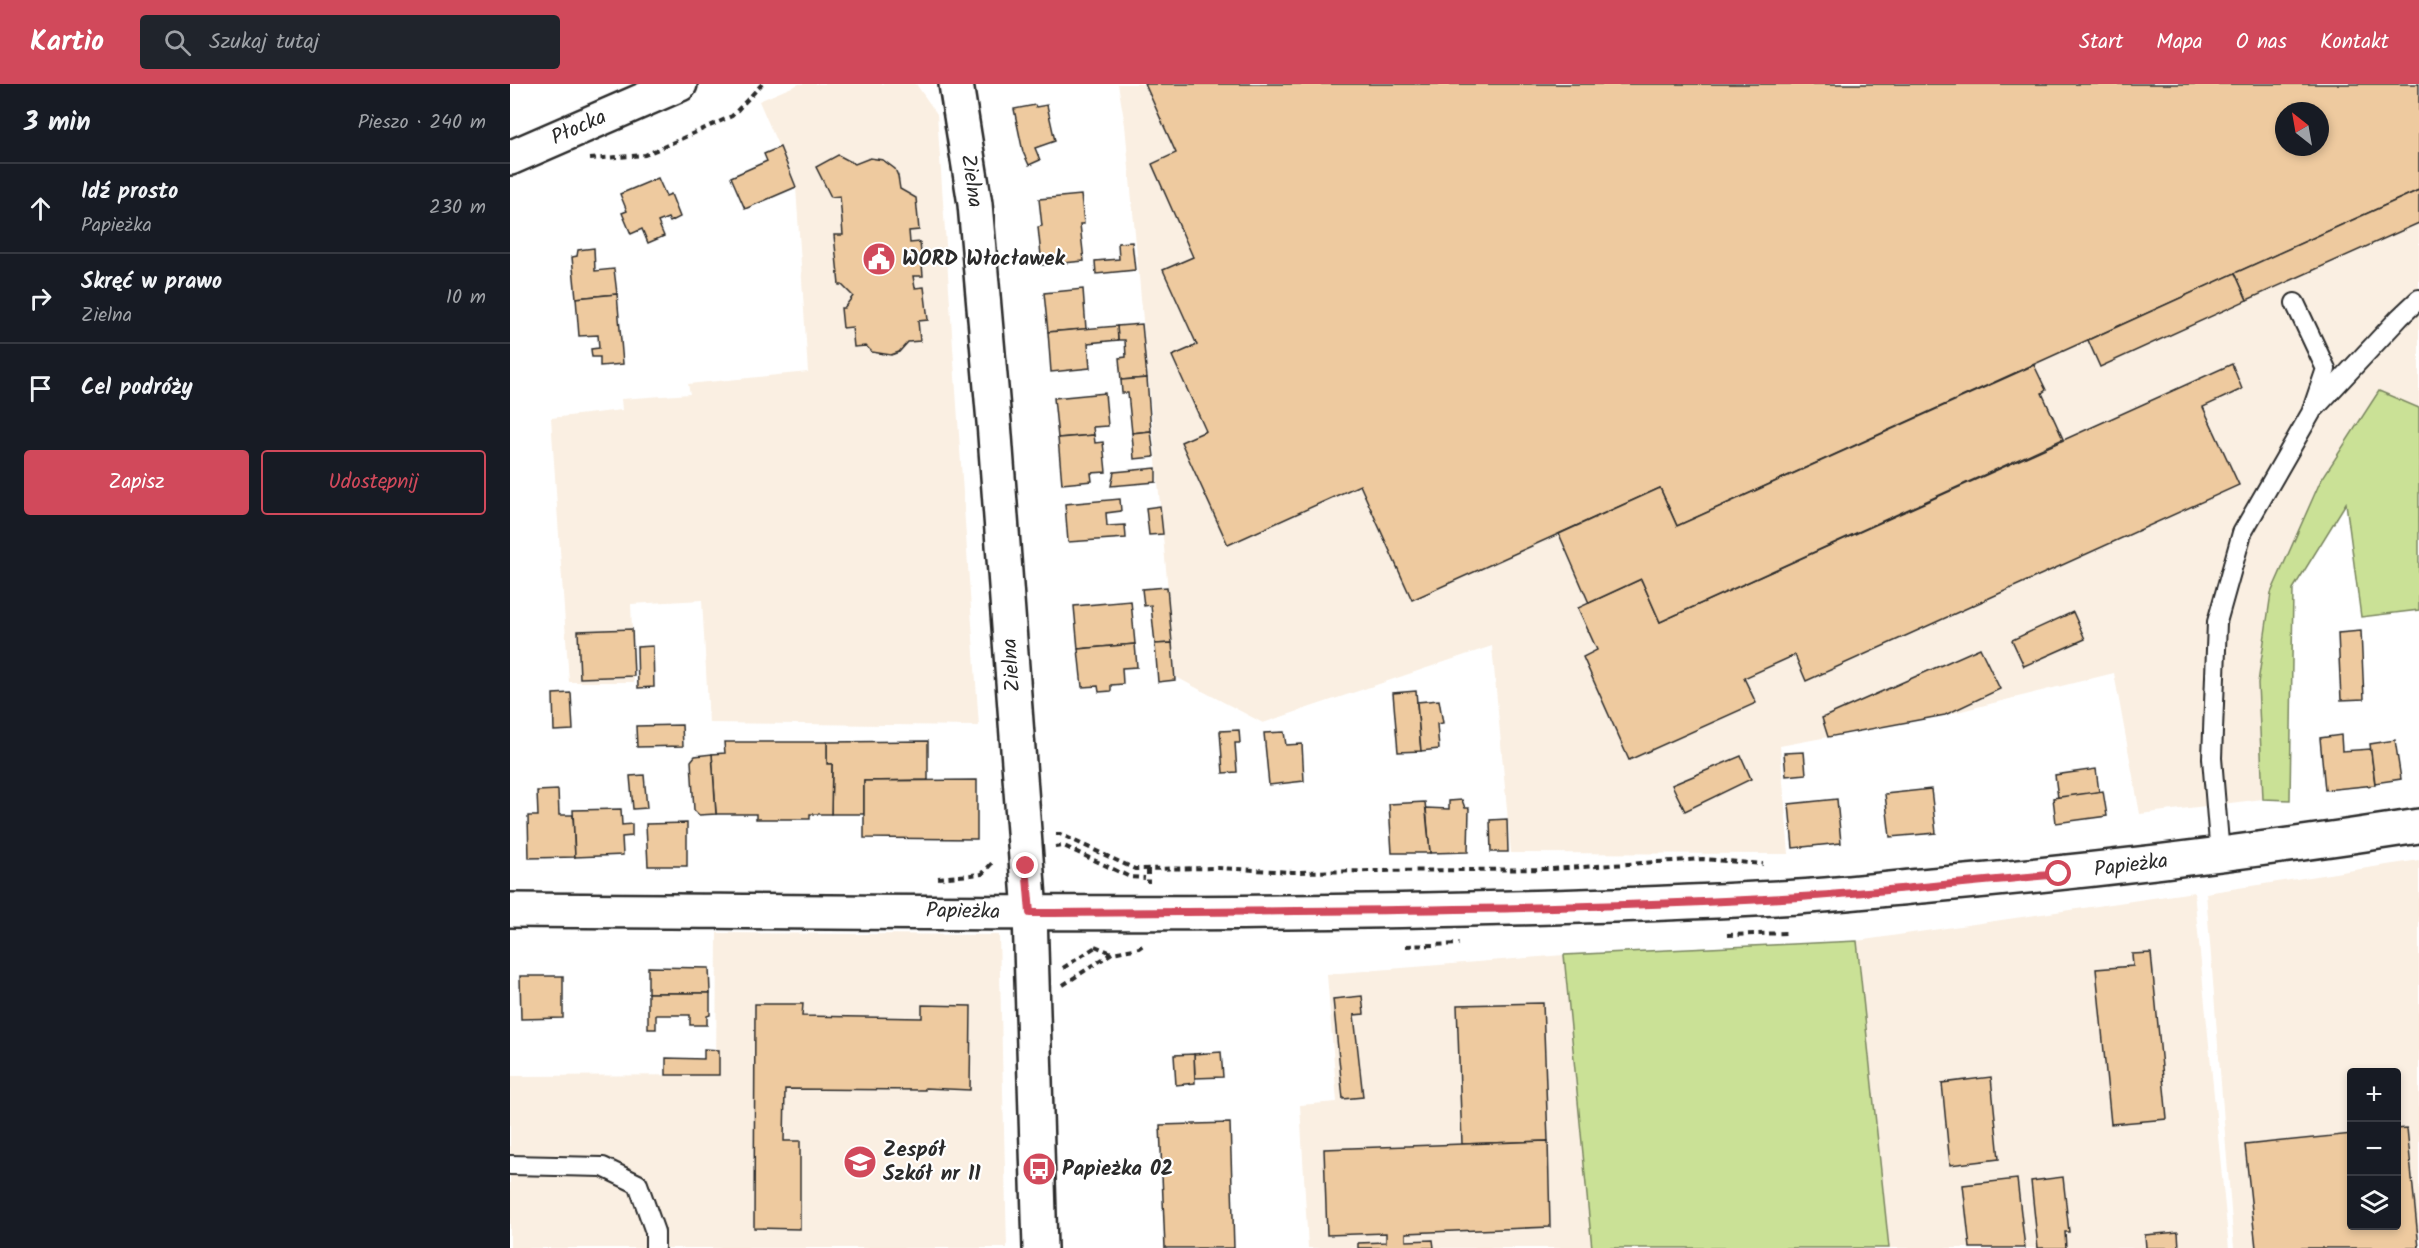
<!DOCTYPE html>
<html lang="pl">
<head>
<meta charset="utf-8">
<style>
	:root { --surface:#171b24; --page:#20242c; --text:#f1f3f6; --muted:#9ea1a6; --line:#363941; --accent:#d1495b }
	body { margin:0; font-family:Kalam,sans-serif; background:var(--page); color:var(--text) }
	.controls { position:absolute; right:18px; bottom:18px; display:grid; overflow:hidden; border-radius:6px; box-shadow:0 3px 9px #0003 }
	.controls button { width:54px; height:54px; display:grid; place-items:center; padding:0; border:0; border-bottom:2px solid var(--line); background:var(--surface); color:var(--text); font:30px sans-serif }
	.compass { position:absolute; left:1765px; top:18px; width:54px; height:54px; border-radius:50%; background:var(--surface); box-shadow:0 3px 9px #0003; rotate:329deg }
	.stop { position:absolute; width:18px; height:18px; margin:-14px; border:4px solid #d1495b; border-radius:50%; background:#fff }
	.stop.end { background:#d1495b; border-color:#fff; box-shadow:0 2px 6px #0008 }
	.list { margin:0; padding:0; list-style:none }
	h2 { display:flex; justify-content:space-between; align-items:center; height:78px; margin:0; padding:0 24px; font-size:26px }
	h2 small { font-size:20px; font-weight:400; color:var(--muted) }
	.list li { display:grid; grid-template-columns:39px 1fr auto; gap:18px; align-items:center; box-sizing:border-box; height:90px; padding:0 24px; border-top:2px solid var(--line) }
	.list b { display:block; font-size:22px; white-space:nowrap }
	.list p { margin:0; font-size:20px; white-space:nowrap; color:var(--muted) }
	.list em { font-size:20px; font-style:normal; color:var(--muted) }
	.actions { display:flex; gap:12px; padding:18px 24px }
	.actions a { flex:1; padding:14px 0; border:2px solid var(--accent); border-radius:6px; text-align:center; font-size:21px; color:var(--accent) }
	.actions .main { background:var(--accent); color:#fff }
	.icon { flex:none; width:33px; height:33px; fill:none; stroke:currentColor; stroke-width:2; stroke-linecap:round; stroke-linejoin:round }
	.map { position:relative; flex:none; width:1909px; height:1164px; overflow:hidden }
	header { display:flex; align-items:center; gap:36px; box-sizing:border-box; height:84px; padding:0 30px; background:var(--accent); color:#fff }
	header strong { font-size:28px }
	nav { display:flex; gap:33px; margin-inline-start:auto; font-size:21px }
	.search { width:420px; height:54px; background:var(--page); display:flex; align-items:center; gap:15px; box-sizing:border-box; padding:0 21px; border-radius:6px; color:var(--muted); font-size:22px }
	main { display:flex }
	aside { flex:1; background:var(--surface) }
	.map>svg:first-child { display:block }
</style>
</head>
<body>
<header>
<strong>Kartio</strong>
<div class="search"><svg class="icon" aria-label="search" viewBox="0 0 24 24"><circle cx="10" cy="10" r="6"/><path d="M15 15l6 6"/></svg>Szukaj tutaj</div>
<nav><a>Start</a><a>Mapa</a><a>O nas</a><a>Kontakt</a></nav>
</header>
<main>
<aside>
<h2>3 min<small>Pieszo · 240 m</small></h2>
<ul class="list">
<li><svg class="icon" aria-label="ahead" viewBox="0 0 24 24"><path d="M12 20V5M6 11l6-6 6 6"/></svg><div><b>Idź prosto</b><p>Papieżka</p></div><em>230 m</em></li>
<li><svg class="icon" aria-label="right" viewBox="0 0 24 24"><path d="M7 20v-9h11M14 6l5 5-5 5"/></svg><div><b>Skręć w prawo</b><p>Zielna</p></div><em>10 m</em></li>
<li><svg class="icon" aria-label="arrive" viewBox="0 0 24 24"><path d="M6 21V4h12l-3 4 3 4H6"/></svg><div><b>Cel podróży</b></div></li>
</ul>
<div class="actions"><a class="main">Zapisz</a><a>Udostępnij</a></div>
</aside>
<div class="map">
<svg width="1909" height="1164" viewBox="0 0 1909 1164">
	<rect width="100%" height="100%" fill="#fff"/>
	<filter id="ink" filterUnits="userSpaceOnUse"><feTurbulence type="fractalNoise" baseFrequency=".0167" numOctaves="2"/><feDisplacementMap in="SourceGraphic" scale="12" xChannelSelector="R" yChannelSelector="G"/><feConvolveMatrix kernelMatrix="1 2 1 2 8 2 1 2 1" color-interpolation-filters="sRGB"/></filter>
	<g filter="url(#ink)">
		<g fill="#faefe2" fill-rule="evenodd">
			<path d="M289 0H406L427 30 469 642 199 639 192 516 121 520 124 598H59L41 334 112 326 111 315 180 310 178 300 298 288 286 103 249 17Z"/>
			<path d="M608 0H1909V324L1869 307 1810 398 1748 599 1753 715 1630 730 1604 589 1435 631 1270 662 1279 770 1001 769 982 562 753 639 666 593 615 41ZM1774 27H1810V63H1774Z"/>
			<path d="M1909 776V1164H1724L1696 809ZM1842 988H1886V1142H1842Z"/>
			<path d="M1684 808 1719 1164H1379L1347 857Z"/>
			<path d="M207 849 489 851 497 1164H0V992L206 991Z"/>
			<path d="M1054 871 1082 1164H798L790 1021 827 1018 817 890Z"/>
		</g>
		<g fill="#cae196" stroke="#7a8660" stroke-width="1.5">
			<path d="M1869 307 1909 324V526L1851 533 1836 419 1783 505 1780 716 1753 715 1748 599 1761 509 1810 398Z"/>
			<path d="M1347 857 1379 1164H1082L1054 871Z"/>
		</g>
		<g fill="#eeca9f" stroke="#2b2b2b" stroke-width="1.5" fill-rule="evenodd">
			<path d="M635 0H1909V106L1167 442 1150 404 902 516 850 401 718 461 671 358 696 347 662 272 687 261 653 186 683 173 642 80 666 69ZM1774 27H1810V63H1774Z"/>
			<path d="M525 21 526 23 537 21 545 57 525 64 530 76 519 81 513 68 504 25Z"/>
			<path d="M270 63 286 103 235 125 221 93 257 77 254 70Z"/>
			<path d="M328 71 345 80 360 74 373 76 385 85 388 92 390 105 406 114 409 146 399 147 400 159 410 158 413 192H403L405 204 414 203 418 236 408 237 410 257 398 258 389 268 381 271 362 268 356 262 344 263 342 243 333 244 331 224H334L343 212 332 201H329L324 151H333L330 112 321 113 306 83Z"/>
			<path d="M148 94 156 112 161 110 170 133 160 138 158 134 148 138 154 152 138 159 132 145 121 150 112 129 117 127 110 110Z"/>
			<path d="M1909 106V139L1737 216 1725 189Z"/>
			<path d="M571 111 574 140H570L574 177 532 181 528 143 532 142 529 115Z"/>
			<path d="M622 158 625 186 586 190 585 177 609 175 608 159Z"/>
			<path d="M84 164 85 187 104 185 107 210 66 214 62 173 67 172 68 166Z"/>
			<path d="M1725 189 1737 216 1590 283 1578 256Z"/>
			<path d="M573 205 576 245 538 248 534 209Z"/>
			<path d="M107 210 113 280 90 282V273H82L81 265 89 264 88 251 69 252 66 214Z"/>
			<path d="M632 240 637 294 611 296 609 274 616 273 615 256H608L607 242Z"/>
			<path d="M607 242 608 256 578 259 580 284 541 288 538 248Z"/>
			<path d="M1722 280 1732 305 1693 323 1729 401 1296 597 1285 571 1234 594 1246 619 1119 676 1073 573 1087 566 1068 524 1131 495 1150 538Z"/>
			<path d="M1524 281 1536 306 1532 309 1553 355 1150 538 1131 495 1079 519 1049 450 1150 404 1167 442Z"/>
			<path d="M637 294 641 347 622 349 618 309H612L611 296Z"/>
			<path d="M595 309 598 342 583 343 584 351 548 354 544 314Z"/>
			<path d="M641 347 644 373 624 375 622 349Z"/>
			<path d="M584 351 585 359 593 358 596 388 581 389 582 397 552 400 548 354Z"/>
			<path d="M646 384V398L601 402 604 388Z"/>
			<path d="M610 415 611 427 596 429 597 442 615 441 616 454 558 458 555 420Z"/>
			<path d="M650 422 653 450 639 451 636 424Z"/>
			<path d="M657 503 662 559 645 560 641 521 634 522 632 505Z"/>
			<path d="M621 517 625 560 568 565 564 522Z"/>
			<path d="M1563 528 1575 555 1514 582 1502 556Z"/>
			<path d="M122 545 124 592 70 594 68 547Z"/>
			<path d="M1851 547 1854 615 1831 616 1828 549Z"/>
			<path d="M662 559 665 596 648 598 645 560Z"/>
			<path d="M625 560 627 583 612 584 613 600 601 601V607L589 608 588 602 572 603 568 565Z"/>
			<path d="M143 562 144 603 128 604 127 563Z"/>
			<path d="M1470 564 1490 605 1435 631 1318 653 1312 634Z"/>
			<path d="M906 607 911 667 888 668 883 609Z"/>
			<path d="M61 609 63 646 44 647 43 610Z"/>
			<path d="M929 616 933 639 927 640 929 665 911 667 907 618Z"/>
			<path d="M172 641 173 662 127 663 126 642Z"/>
			<path d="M729 646 730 659H725L727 688 713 689 710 647Z"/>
			<path d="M774 648 776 661 792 660 794 697 759 701 754 649Z"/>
			<path d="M1831 651 1832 667 1861 665 1865 701 1815 706 1810 654Z"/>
			<path d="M1885 656 1891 695 1865 699 1860 660Z"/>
			<path d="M418 657V696L354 697V730H321L322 680H317V658Z"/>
			<path d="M214 658H317V680H322L321 730H300V735H246V730H206L202 670 215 669Z"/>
			<path d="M1294 668 1296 690 1276 692 1274 669Z"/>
			<path d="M202 670 206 730 189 731 184 726 181 677 185 672Z"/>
			<path d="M1231 672 1241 695 1175 727 1162 701Z"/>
			<path d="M1586 685 1589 708 1548 714 1545 691Z"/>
			<path d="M134 691 137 724 123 725 120 692Z"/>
			<path d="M467 696V755L354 754V697Z"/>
			<path d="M1421 705 1426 749 1380 753 1375 710Z"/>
			<path d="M48 706 49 731H63L65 773 19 774 18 732H28L27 707Z"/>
			<path d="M1593 707 1597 732 1546 739 1543 714Z"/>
			<path d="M1327 715 1331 759 1283 764 1279 720Z"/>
			<path d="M952 716 955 724H959L958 768 920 769 916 724 939 725V717Z"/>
			<path d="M915 718 920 769H882L879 720Z"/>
			<path d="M111 725 112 741 122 740V752L112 753 113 771 65 773 63 726Z"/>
			<path d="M997 735 998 768H981L980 736Z"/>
			<path d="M177 739V782H138L136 740Z"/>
			<path d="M1641 869 1657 1035 1601 1040 1586 885 1623 882 1622 870Z"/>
			<path d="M138 883 199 884 200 909H138Z"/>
			<path d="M10 892H53V934L11 935Z"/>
			<path d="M138 909H200V931L197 932V941H180V931H146V945H138Z"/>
			<path d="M852 912 854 930 844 931 853 1013 833 1015 823 915Z"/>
			<path d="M1033 919 1038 1057 952 1060 947 921Z"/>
			<path d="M245 920H293L292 932 412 934V921L461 922 460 1006 415 1004V1006L275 1005 274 1057H290V1145L244 1144Z"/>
			<path d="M194 965 209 966V991H156V974L194 975Z"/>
			<path d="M711 968 713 993 685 994 684 970Z"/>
			<path d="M684 970 685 999 666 1001 664 971Z"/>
			<path d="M1481 993 1489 1075 1440 1081 1432 999Z"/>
			<path d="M720 1039 724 1164H655L650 1041Z"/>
			<path d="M1897 1044 1909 1164H1746L1735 1061 1842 1050V1142H1886V1045Z"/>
			<path d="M1038 1057 1040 1143 896 1149V1157L923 1156 924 1164H848V1159L876 1158V1149L817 1151 814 1065Z"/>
			<path d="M1553 1093 1559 1148H1555L1556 1164H1528L1521 1097Z"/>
			<path d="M1507 1095 1515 1164H1460L1453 1101Z"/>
			<path d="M1668 1148 1669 1164H1636L1635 1151Z"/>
		</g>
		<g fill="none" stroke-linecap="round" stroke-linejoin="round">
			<g stroke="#2b2b2b" stroke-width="22">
				<g id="lane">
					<path d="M1806 323 1890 233 1909 215"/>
					<path d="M1710 771 1702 674 1707 538 1732 449 1801 329 1816 285 1785 219"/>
					<path d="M0 1081 93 1083 128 1100 145 1148V1164"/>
				</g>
			</g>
			<g stroke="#2b2b2b" stroke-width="38">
				<path id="street" d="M0 826C429 828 859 836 1288 813 1333 810 1378 805 1422 801 1585 787 1747 767 1909 742"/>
			</g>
			<g stroke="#2b2b2b" stroke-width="38">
				<g id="secondary">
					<path d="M446 0 465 120 484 338 520 829 530 1164"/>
					<path d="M0 74 170 0"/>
				</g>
			</g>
			<g stroke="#2b2b2b" stroke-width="4" stroke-dasharray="6 4.5" stroke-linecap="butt">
				<path d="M80 75 135 71 222 32 252 0"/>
				<path d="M546 750H550L625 785 708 784 782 788 1042 785 1193 775 1253 780"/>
				<path d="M545 763 554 762 620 793 635 794"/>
				<path d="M638 785V799"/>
				<path d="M428 794 472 790 484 777"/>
				<path d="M1217 851 1277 849"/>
				<path d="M585 862 602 869"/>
				<path d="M896 862 949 860"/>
				<path d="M553 884 587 862"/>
				<path d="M553 901 602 869 629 864 633 861"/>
			</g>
			<use href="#lane" stroke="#fff" stroke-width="18"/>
			<use href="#street" stroke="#fff" stroke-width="33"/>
			<use href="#secondary" stroke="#fff" stroke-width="33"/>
		</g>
	</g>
	<g fill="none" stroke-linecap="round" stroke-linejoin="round" filter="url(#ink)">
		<path stroke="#d1495b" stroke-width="8" d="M516 782 520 829C777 827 1034 828 1291 813 1377 807 1463 798 1549 790"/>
	</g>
	<defs>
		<g id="civic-disc" transform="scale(1.725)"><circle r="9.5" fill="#d1495b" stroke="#fff"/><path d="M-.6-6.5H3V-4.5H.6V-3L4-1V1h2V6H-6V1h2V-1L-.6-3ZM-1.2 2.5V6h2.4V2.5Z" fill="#fff"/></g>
		<g id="school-disc" transform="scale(1.725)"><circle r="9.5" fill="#d1495b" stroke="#fff"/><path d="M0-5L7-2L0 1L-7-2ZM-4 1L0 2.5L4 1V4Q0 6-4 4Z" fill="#fff"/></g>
		<g id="bus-disc" transform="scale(1.725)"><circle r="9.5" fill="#d1495b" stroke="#fff"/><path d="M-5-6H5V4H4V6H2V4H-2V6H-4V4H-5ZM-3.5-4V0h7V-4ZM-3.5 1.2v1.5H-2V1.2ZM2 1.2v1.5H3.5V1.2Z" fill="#fff"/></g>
	</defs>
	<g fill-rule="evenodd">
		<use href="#civic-disc" x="369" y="175"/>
		<use href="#school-disc" x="350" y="1078"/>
		<use href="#bus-disc" x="529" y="1085"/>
	</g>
	<g text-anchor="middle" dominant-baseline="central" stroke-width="4.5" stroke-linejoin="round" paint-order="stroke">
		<g font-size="21" fill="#2b2b2b" stroke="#fff">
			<text transform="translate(69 44) rotate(-24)">Płocka</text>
			<text transform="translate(461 97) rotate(82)">Zielna</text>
			<text transform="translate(502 581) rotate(-94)">Zielna</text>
			<text transform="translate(1621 782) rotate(-7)">Papieżka</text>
			<text transform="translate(453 828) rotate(1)">Papieżka</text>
		</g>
		<g font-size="21" font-weight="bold" fill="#2b2b2b" stroke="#fff" text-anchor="start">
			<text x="392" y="175">WORD Włocławek</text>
			<text x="373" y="1066">Zespół<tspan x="373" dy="24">Szkół nr 11</tspan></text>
			<text x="552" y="1085">Papieżka 02</text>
		</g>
	</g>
</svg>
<div class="controls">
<button>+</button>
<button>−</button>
<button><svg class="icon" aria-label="layers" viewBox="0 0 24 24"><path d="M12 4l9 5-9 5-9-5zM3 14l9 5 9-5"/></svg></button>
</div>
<svg class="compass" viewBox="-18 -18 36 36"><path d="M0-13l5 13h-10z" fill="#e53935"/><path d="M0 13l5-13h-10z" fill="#9ea1a6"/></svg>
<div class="stop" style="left:1549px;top:790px"></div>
<div class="stop end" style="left:516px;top:782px"></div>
</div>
</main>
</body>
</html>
